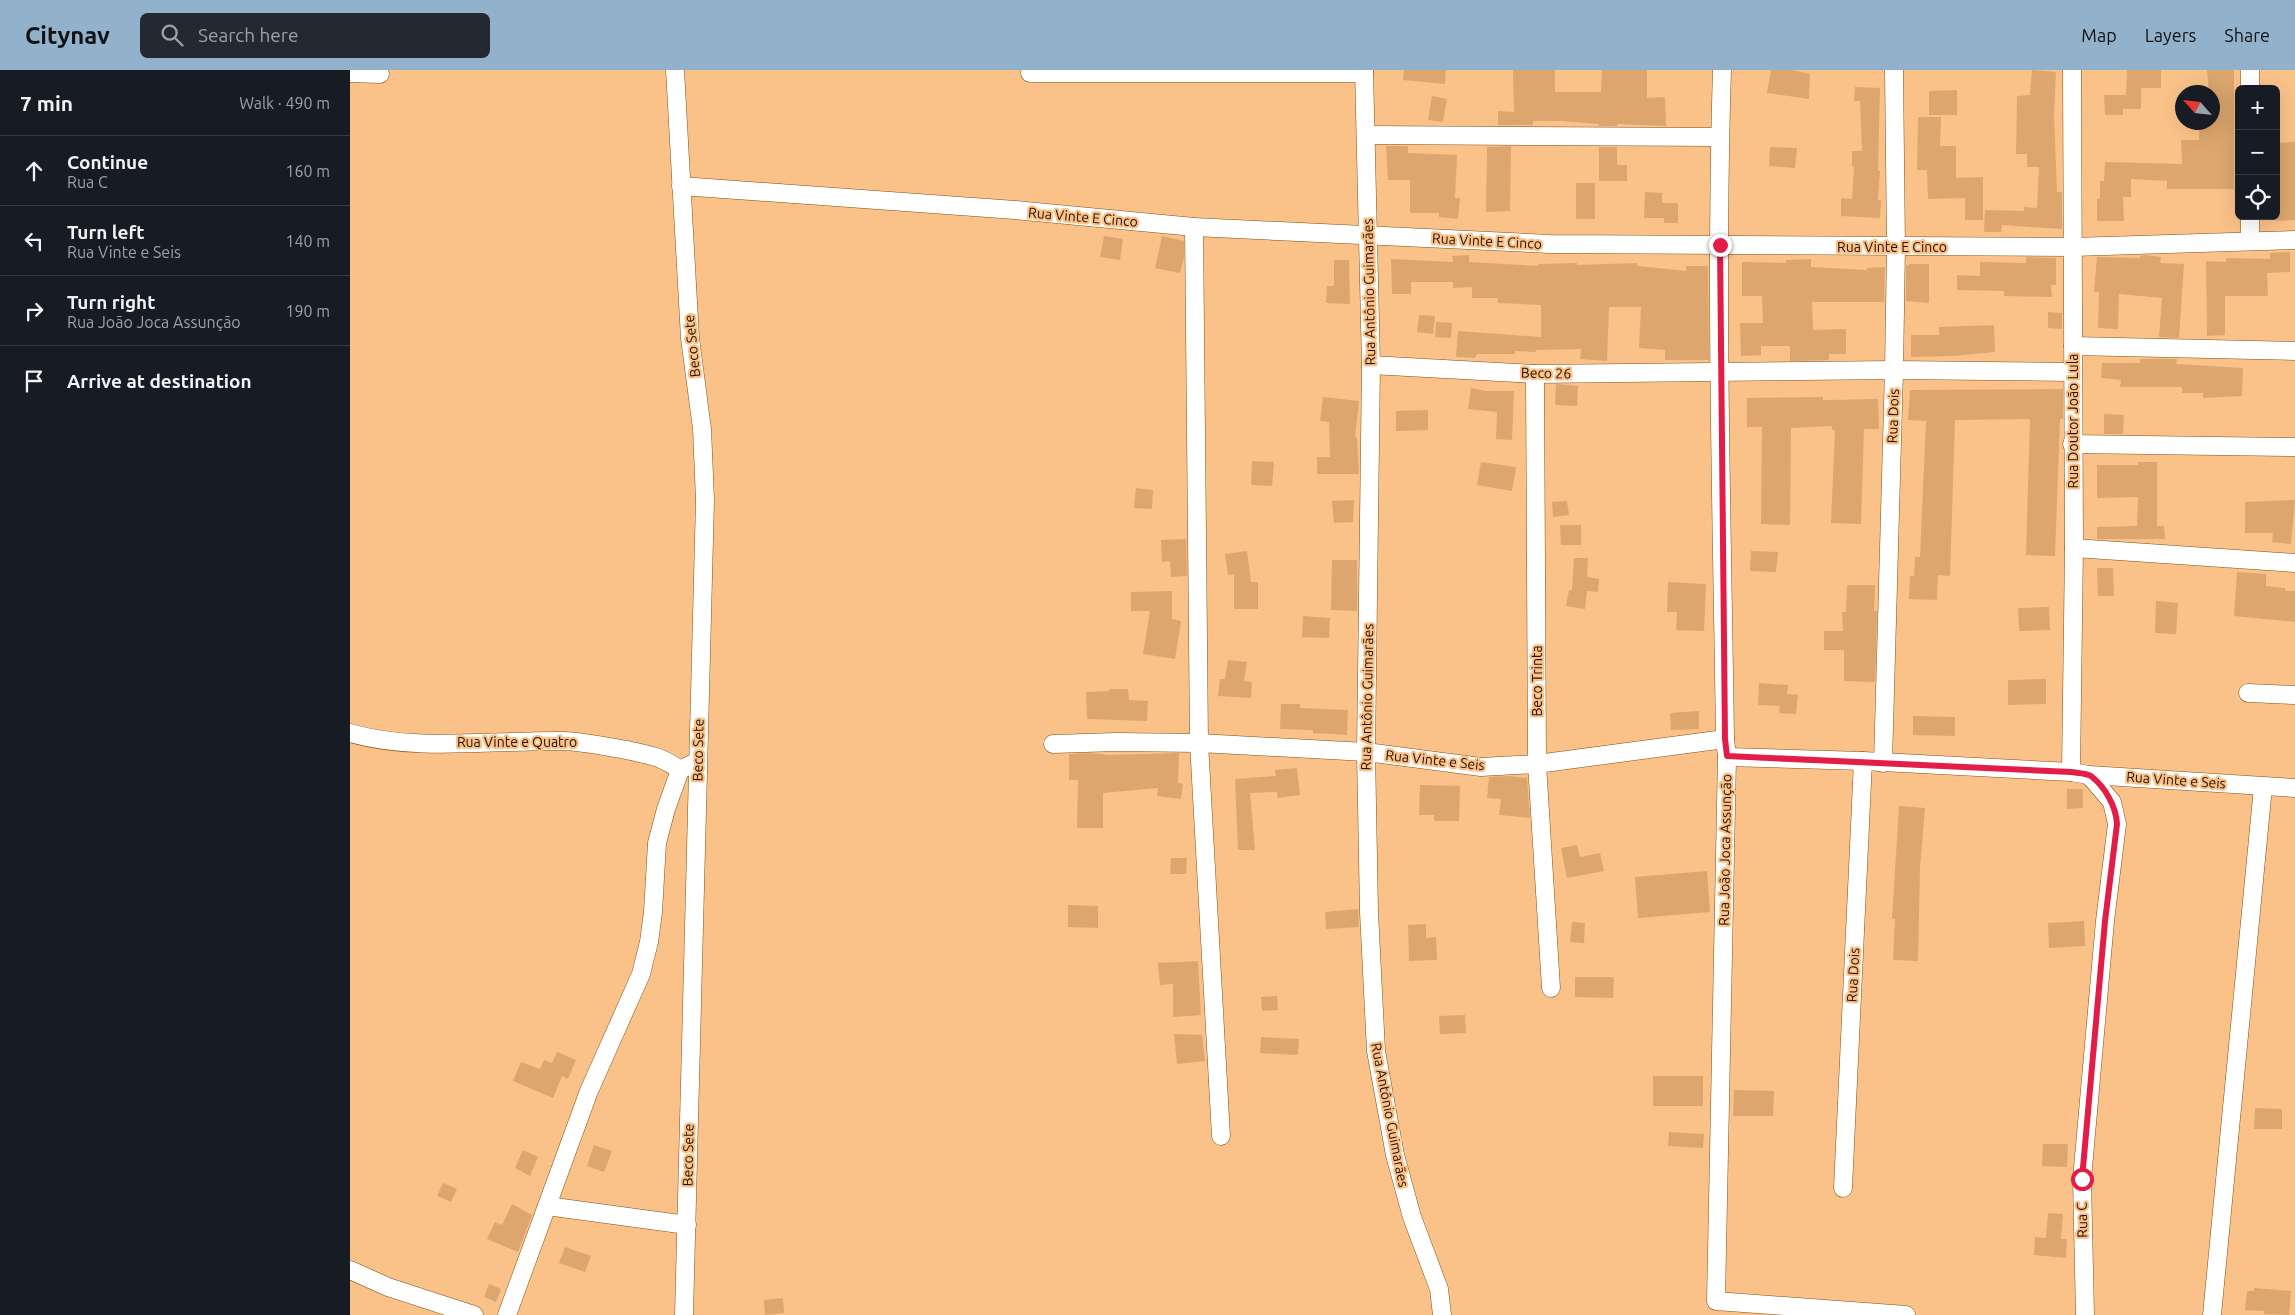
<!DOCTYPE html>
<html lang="en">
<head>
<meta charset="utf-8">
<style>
	:root { --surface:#171b24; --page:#242831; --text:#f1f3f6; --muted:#9ea1a6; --line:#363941; --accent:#92b2cb }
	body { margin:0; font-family:Ubuntu,sans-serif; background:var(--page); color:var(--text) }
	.controls { position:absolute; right:15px; top:15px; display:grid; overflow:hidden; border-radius:8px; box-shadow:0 5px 20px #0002 }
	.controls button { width:45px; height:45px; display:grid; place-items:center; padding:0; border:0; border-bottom:1px solid var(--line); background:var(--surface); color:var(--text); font:25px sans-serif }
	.compass { position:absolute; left:1825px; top:15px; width:45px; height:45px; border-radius:50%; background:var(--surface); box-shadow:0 5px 20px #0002; rotate:297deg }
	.stop { position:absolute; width:15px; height:15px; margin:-11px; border:4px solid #e11d48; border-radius:50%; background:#fff }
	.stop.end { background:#e11d48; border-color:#fff; box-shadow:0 1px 5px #0008 }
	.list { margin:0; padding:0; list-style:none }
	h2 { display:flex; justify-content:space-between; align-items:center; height:65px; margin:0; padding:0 20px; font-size:21px }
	h2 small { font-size:16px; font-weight:400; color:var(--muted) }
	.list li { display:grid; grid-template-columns:32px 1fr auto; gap:15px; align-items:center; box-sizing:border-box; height:70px; padding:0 20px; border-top:1px solid var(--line) }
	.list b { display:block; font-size:19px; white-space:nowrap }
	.list p { margin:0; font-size:16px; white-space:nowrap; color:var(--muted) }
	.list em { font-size:16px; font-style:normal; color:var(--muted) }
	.icon { flex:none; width:28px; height:28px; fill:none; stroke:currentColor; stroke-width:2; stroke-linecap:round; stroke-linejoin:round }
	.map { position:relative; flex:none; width:1945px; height:1245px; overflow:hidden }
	header { display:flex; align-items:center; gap:30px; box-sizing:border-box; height:70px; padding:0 25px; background:var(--accent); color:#111 }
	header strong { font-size:24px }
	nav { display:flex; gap:28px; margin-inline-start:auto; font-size:18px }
	.search { width:350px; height:45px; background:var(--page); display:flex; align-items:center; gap:12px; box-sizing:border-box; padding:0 18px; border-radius:8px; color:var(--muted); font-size:19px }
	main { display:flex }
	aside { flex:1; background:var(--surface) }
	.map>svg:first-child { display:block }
</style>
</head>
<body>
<header>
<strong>Citynav</strong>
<div class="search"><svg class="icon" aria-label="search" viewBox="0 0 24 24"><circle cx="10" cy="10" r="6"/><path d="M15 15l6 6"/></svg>Search here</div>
<nav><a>Map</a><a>Layers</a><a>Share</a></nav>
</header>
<main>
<aside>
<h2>7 min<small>Walk · 490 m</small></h2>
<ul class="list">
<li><svg class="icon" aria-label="ahead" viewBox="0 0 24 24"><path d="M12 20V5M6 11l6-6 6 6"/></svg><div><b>Continue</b><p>Rua C</p></div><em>160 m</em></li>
<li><svg class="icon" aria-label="left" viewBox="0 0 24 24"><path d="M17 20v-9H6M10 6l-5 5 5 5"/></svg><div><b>Turn left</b><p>Rua Vinte e Seis</p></div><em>140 m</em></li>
<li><svg class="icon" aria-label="right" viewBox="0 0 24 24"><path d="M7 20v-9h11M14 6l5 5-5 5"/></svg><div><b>Turn right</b><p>Rua João Joca Assunção</p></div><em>190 m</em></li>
<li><svg class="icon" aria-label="arrive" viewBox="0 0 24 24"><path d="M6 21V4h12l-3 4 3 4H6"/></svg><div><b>Arrive at destination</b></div></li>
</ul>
</aside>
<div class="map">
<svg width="1945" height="1245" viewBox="0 0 1945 1245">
	<rect width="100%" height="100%" fill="#fac289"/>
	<g fill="#dca66e">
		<path d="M1054 0H1096L1095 14 1053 10Z"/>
		<path d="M1163 0H1205V22H1251L1252 0H1297V28L1315 27 1316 56 1267 54V56H1249V54L1211 51H1183V55H1148V41L1164 42Z"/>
		<path d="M1421 0H1442L1460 4 1459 29 1417 23Z"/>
		<path d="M1682 0 1706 2 1704 44 1707 122H1712V159L1652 155 1651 162H1634L1635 140 1674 141V137L1687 138 1689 97H1677V84H1666L1667 26 1680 25Z"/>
		<path d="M1777 0H1811V18H1791V39H1773V45H1755L1754 25H1776Z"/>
		<path d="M1857 0H1884V119H1817V111L1781 109V127H1773L1774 151H1747V129H1750V111H1754L1755 92 1832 94 1831 70H1849V52H1862V22H1859Z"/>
		<path d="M1505 17 1530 18 1528 101H1530L1528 130H1531L1530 148 1491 146V128L1502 129 1504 97H1502V81H1512L1510 31H1504Z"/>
		<path d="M1607 20V45H1579V21Z"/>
		<path d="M1082 26 1097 29 1093 52 1078 50Z"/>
		<path d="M1568 47H1591L1590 76H1606V108L1633 107V150H1615V128L1578 129 1577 100H1567Z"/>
		<path d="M1945 72V150L1926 151V121H1928L1926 73Z"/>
		<path d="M1036 76H1058V83L1107 85 1105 128H1110L1108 149 1089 147V143H1060V110H1038Z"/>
		<path d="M1161 76 1160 141 1136 142 1137 77Z"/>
		<path d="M1249 77H1267V95H1277V111H1249Z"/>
		<path d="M1420 77 1447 78 1445 98 1419 96Z"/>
		<rect x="1226" y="113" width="19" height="36"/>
		<path d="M1295 122 1312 123V133H1328V153H1314V148H1294Z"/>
		<path d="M754 166 773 169 770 190 750 187Z"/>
		<path d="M812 166 834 171V187L830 203 805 198Z"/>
		<path d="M1940 182V202L1917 203 1918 226H1875V265L1857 266 1856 191 1876 192V188L1920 189V183Z"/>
		<path d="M1119 185V192L1188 196V194L1227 193V195L1287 193V196L1336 201V196H1358L1359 290H1315V280L1289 278 1291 237H1259L1257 291 1230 289 1231 279 1186 280V282L1165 281V284H1127L1125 288 1106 287 1108 261 1191 267V235L1148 233V228H1122V217L1103 218V212H1061V224H1042L1041 189 1103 192 1102 186Z"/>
		<path d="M1796 185 1811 187 1810 193 1834 194 1829 268 1809 267 1812 228 1769 224 1768 259 1748 258 1749 222H1744L1747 187 1790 188V186Z"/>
		<path d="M1676 187 1706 188V215H1701L1702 227 1654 226V221L1607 220V205L1630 206V192L1676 193Z"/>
		<path d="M1461 189V197L1517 200V198L1535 197 1534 232H1462L1463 260 1496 259V284H1479V290L1440 291V276H1411V285L1391 286 1390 253H1413L1412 226H1392V192L1436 193V190Z"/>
		<path d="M984 190H999L1000 234 976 233 977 216H984Z"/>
		<path d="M1560 194H1579V233L1556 231V196Z"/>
		<path d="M1698 242 1712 243V259L1698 258Z"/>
		<path d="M1069 245 1085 246 1083 264 1067 262Z"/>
		<path d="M1086 252 1102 253 1101 268 1085 267Z"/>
		<path d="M1644 255 1645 282 1603 286 1561 287V265H1589V257Z"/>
		<path d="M1790 289H1827L1826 294 1893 298 1892 326 1853 328V323H1832V317H1770L1771 310 1751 308 1752 293H1790Z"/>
		<path d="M1206 314 1228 316 1227 336 1205 335Z"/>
		<path d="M1121 318 1136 321H1164L1162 370 1146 369 1147 342 1118 339Z"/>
		<path d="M1713 319V349H1710L1705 486 1676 485 1680 349 1605 350 1600 506 1588 505 1587 530 1559 529 1560 506H1564L1565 487H1570L1576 351 1558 350 1560 320Z"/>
		<path d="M973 327 1009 331 1005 367H1007L1009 404H967V387H980L979 352 970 351Z"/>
		<path d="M1473 327V330L1528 329 1529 359H1514L1511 454 1481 453 1485 360H1482V356L1441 358 1440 455 1411 454 1412 357H1397V328Z"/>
		<path d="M1078 340V360L1046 361V341Z"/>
		<path d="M1754 344 1774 345 1773 364H1754Z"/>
		<path d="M902 391 924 392 922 416 901 415Z"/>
		<path d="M1131 392 1166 397 1162 421 1127 415Z"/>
		<path d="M1788 392H1807V456H1814L1815 469H1747V457L1787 456 1788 427 1747 428V395H1788Z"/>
		<path d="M786 418 803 420 802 439 784 438Z"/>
		<path d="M1004 430 1003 452 984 453 982 431Z"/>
		<path d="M1945 430 1941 474 1922 472 1923 463H1895V432Z"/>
		<path d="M1217 431 1219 445 1203 447 1202 432Z"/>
		<path d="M1210 455H1231V475H1211Z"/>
		<path d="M836 469 837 506 821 507 820 491 812 492 811 470Z"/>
		<path d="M897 481 901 512H908V539H884V504L878 505 875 484Z"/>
		<path d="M1401 481 1428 482 1426 502 1400 501Z"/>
		<path d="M1224 488H1238L1237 507 1249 509 1248 522 1237 521 1235 539 1216 536 1219 520H1222Z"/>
		<path d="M982 490H1007V541L981 540Z"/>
		<path d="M1747 498H1763L1764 526H1748Z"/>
		<path d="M1887 502 1916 504V516L1935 518V521H1945V552L1884 546Z"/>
		<path d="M1318 512 1356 514 1354 561 1326 560 1327 542H1317Z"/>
		<path d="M1497 515H1525L1524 541H1527L1525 612 1494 611V580H1474V561H1493L1492 542H1496Z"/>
		<path d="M822 521V549L831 551 825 589 793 584 800 541H781V522Z"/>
		<path d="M1806 531 1828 533 1826 564 1805 563Z"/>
		<path d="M1699 537 1700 560 1669 561 1668 538Z"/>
		<path d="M953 546 980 548 979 568 952 567Z"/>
		<path d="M878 590 897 592 894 611 902 612 901 628 868 626 870 609H875Z"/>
		<path d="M1696 609V634L1658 635V610Z"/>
		<path d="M1409 613 1438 615 1437 624 1448 625 1446 644 1429 643 1430 636 1408 635Z"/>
		<path d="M759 619H778L779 630 798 631 797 651 737 649 736 622 759 621Z"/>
		<path d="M931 634H950V638L998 640 997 665 963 663V660L930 659Z"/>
		<path d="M1349 641V659L1321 660 1320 643Z"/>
		<path d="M1563 646 1605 647V666L1563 665Z"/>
		<path d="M741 683 759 685 829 683 828 713 833 714 831 729 807 726 808 718 753 723V758H727L728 710H719V684Z"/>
		<path d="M947 698 950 725 928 728 927 722 900 723 905 780H888L885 709 926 706 925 700Z"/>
		<path d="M1159 706 1177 708 1180 748 1149 745 1151 729 1137 728 1139 707Z"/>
		<path d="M1070 715 1110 716 1109 751H1084V745H1069Z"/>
		<path d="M1717 719H1733V738L1717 739Z"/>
		<path d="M1549 736 1575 738 1570 798 1568 891 1543 890 1545 849H1542Z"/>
		<path d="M1227 775 1230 787 1250 783 1254 801 1217 808 1211 778Z"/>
		<path d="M821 788H837L836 804H820Z"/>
		<path d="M1357 801 1360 842 1288 848 1285 807Z"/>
		<path d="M718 835 748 836V858L718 857Z"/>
		<path d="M1008 839 1009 857 976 859 975 842Z"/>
		<path d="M1734 851 1735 876 1699 878 1698 853Z"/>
		<path d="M1222 852 1235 853 1234 873 1220 872Z"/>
		<path d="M1076 854V868L1086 867 1087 890 1059 891 1058 855Z"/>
		<path d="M848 891 851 945 823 947V914L810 915 808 893Z"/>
		<path d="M1225 907H1264L1263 928 1225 927Z"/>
		<path d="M927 926 928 940 912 941 911 927Z"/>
		<path d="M1115 945 1116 963 1090 964 1089 946Z"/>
		<path d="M824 964 852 965 855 991 827 994Z"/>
		<path d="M911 967 949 969 948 985 910 983Z"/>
		<path d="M207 982 226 990 218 1009 212 1006 203 1028 163 1011 171 992 190 999 194 990 202 993Z"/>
		<rect x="1303" y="1006" width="50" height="30"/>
		<path d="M1384 1020 1424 1021 1423 1046H1383Z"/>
		<path d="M1905 1038 1932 1039V1059H1904Z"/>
		<path d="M1319 1062 1354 1064 1353 1078 1318 1076Z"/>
		<path d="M1693 1074H1718L1717 1097 1692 1096Z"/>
		<path d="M244 1075 262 1081 254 1102 237 1096Z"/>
		<path d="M173 1080 188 1087 180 1106 165 1098Z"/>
		<path d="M93 1113 107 1119 101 1132 87 1126Z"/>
		<path d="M162 1134 182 1145 168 1182 137 1169 145 1152 152 1155Z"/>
		<path d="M1698 1143 1713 1144 1711 1169H1717L1716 1188 1684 1185 1685 1167 1696 1168Z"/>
		<path d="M215 1177 241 1186 235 1202 209 1193Z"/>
		<path d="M139 1214 151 1219 146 1232 134 1227Z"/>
		<path d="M1904 1218 1941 1221 1939 1245 1914 1244V1241L1895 1240 1897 1221H1904Z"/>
		<path d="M433 1228 434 1243 415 1245 414 1230Z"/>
	</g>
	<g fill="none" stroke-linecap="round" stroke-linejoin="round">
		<g stroke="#805013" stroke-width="19">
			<g id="street">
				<path d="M325 0 340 268 352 359 355 430 334 1245"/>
				<path d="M1014 0 1021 295 1016 682 1019 842 1026 981 1045 1085 1062 1147 1089 1219 1092 1245"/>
				<path d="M1372 0C1365 223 1372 446 1375 669L1377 687 1366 1231 1556 1245"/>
				<path d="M0 3 30 4"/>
				<path d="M680 3H1014"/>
				<path d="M1900 19V0"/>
				<path d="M1016 65 1370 67"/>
				<path d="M331 116 665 140 844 157 1200 174 1723 177 1945 170"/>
				<path d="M844 157 849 673 871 1066"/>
				<path d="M1900 171V146"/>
				<path d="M1723 276 1945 281"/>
				<path d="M1021 295 1185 304 1544 300 1722 302"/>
				<path d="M1185 304 1187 694 1201 918"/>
				<path d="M1722 374 1945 377"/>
				<path d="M1724 478 1945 493"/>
				<path d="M1898 623 1945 625"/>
				<path d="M0 663C64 682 146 670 213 671 237 672 259 677 281 681 303 686 312 687 330 700"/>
				<path d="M703 674 766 672 849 673 1016 682 1131 697 1187 694 1375 669"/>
				<path d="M1377 687 1513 691 1721 702 1739 705 1945 718"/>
				<path d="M1533 693 1544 300 1546 177 1544 0"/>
				<path d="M1721 702 1724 478 1722 0"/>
				<path d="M1493 1118 1513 691"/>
				<path d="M197 1136 337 1155"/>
				<path d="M0 1200 38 1217 124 1245"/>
				<path d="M157 1245 239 1021 291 904 299 872 303 842 307 773 316 739 330 700 348 691"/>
				<path d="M1735 1245 1732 1109 1755 851 1767 754 1762 732 1739 705"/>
				<path d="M1862 1245 1913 717"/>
			</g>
		</g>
		<use href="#street" stroke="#fff" stroke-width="18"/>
	</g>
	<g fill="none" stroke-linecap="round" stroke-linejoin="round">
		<path stroke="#e11d48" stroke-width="6" d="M1370 175 1375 669 1377 686 1721 702C1727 703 1736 703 1741 706 1755 717 1766 736 1767 754L1755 851 1732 1109"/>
	</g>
	<g text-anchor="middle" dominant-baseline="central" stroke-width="4.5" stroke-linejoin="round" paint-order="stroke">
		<g font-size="14" fill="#241000" stroke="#fac289">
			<text transform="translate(733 147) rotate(5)">Rua Vinte E Cinco</text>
			<text transform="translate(1137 171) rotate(3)">Rua Vinte E Cinco</text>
			<text x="1542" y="177">Rua Vinte E Cinco</text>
			<text transform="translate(1019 222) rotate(-91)">Rua Antônio Guimarães</text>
			<text transform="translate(342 276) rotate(-96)">Beco Sete</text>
			<text transform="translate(1196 303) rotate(1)">Beco 26</text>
			<text transform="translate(1543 346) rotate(-88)">Rua Dois</text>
			<text transform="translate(1723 351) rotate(-90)">Rua Doutor João Lula</text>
			<text transform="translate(1187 611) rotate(-90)">Beco Trinta</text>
			<text transform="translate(1017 627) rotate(-89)">Rua Antônio Guimarães</text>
			<text x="167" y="672">Rua Vinte e Quatro</text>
			<text transform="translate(348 680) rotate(-89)">Beco Sete</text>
			<text transform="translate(1085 690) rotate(6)">Rua Vinte e Seis</text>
			<text transform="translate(1826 710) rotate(4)">Rua Vinte e Seis</text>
			<text transform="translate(1375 780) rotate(-89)">Rua João Joca Assunção</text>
			<text transform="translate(1503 905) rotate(-87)">Rua Dois</text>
			<text transform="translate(1040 1045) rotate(79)">Rua Antônio Guimarães</text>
			<text transform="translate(338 1085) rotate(-89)">Beco Sete</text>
			<text transform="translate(1732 1150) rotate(-91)">Rua C</text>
		</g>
	</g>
</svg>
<div class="controls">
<button>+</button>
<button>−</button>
<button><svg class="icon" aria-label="locate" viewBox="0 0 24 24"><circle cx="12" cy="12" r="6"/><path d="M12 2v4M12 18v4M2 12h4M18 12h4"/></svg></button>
</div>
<svg class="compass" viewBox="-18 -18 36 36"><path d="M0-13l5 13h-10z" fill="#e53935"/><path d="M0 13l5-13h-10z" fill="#9ea1a6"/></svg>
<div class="stop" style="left:1732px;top:1109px"></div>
<div class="stop end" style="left:1370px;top:175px"></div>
</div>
</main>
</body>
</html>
